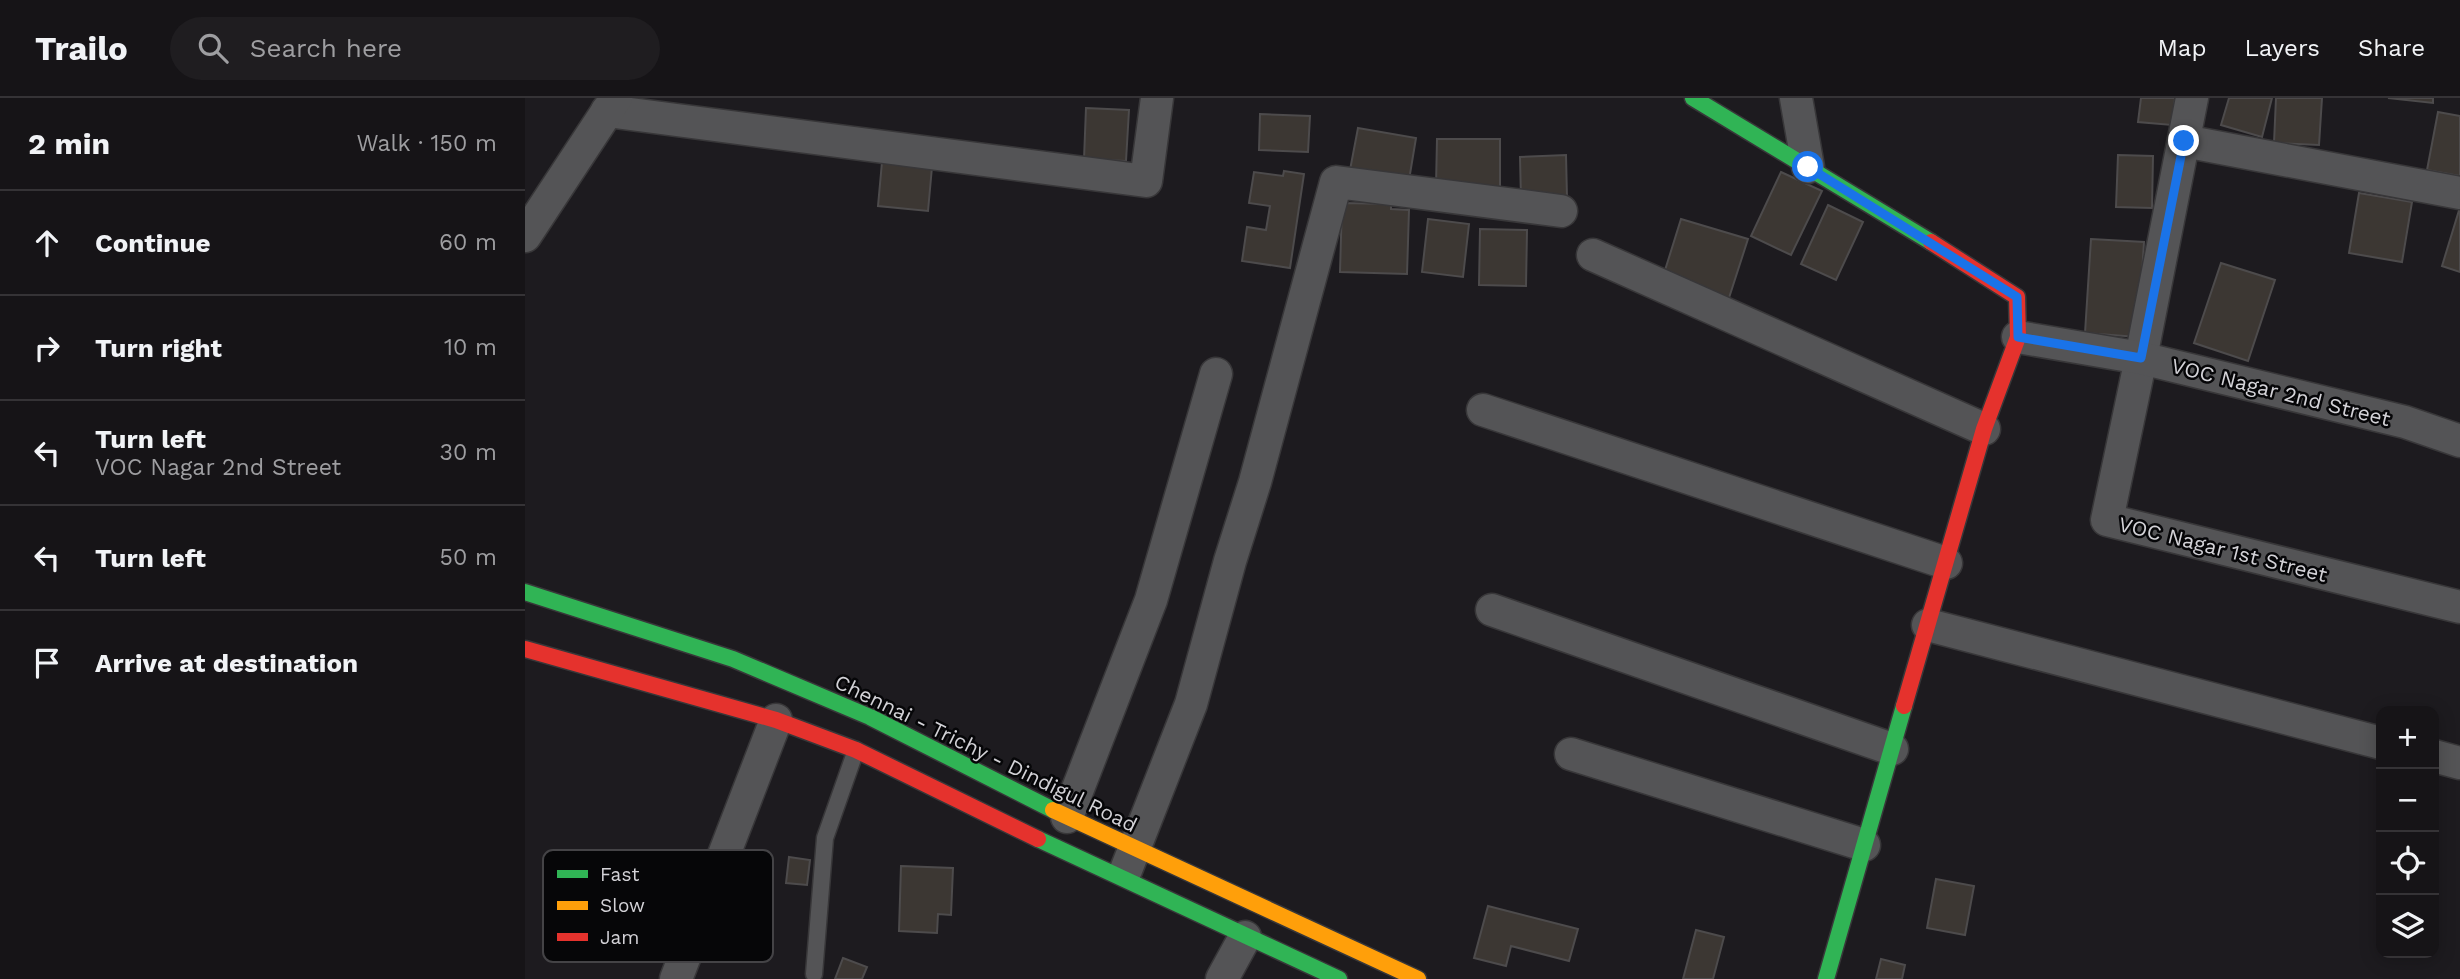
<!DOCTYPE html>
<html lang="en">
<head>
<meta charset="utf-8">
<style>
	:root { --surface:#161417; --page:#1f1d20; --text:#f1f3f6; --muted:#9e9ea1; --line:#353336 }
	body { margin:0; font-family:"Work Sans",sans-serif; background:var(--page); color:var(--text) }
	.controls { position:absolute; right:21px; bottom:21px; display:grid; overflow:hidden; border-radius:14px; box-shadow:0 4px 18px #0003 }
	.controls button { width:63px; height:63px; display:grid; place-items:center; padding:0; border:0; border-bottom:2px solid var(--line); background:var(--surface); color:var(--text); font:35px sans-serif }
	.stop { position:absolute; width:21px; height:21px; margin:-16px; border:5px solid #1a73e8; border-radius:50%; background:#fff }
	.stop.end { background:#1a73e8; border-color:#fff; box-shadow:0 2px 7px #0008 }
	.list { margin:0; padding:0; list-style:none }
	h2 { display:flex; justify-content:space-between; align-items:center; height:91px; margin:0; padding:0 28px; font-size:30px }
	h2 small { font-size:23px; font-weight:400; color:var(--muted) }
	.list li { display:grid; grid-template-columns:46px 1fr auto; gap:21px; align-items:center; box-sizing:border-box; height:105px; padding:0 28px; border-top:2px solid var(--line) }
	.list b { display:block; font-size:26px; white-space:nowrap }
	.list p { margin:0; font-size:23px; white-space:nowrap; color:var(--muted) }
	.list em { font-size:23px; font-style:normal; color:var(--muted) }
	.icon { flex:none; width:38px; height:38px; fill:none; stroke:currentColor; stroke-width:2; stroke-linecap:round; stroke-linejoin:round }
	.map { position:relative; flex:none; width:1935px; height:881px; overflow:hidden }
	header { display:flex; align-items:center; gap:42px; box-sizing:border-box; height:98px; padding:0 35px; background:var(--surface); border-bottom:2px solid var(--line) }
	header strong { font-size:33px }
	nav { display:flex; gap:38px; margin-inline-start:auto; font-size:24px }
	.search { width:490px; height:63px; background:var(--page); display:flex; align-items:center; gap:18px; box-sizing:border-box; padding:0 24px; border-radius:38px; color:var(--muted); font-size:26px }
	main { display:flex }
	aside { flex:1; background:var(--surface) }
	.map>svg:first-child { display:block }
</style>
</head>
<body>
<header>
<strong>Trailo</strong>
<div class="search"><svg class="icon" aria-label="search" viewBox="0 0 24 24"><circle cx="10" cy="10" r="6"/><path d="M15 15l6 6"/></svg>Search here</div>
<nav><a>Map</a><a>Layers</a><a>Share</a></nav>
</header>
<main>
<aside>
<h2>2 min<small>Walk · 150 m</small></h2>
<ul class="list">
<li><svg class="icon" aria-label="ahead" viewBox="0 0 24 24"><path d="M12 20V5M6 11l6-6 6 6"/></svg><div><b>Continue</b></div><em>60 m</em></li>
<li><svg class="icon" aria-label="right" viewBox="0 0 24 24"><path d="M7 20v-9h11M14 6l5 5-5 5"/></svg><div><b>Turn right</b></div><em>10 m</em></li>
<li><svg class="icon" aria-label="left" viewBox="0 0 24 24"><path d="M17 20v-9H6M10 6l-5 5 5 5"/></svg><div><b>Turn left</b><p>VOC Nagar 2nd Street</p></div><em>30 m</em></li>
<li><svg class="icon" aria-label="left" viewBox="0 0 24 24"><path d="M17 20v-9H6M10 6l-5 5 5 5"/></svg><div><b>Turn left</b></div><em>50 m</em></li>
<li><svg class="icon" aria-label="arrive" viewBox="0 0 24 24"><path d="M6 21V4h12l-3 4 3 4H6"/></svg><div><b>Arrive at destination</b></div></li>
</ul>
</aside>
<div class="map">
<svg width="1935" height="881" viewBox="0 0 1935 881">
	<rect width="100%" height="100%" fill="#1d1b1f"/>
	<g fill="#3c3733" stroke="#4d4b4c" stroke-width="2">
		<path d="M1616 0H1650L1647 27 1613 24Z"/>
		<path d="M1704 0H1747L1737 39 1696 27Z"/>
		<path d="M1751 0H1797L1794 47 1749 45Z"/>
		<path d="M1863 0H1908V5Z"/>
		<path d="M561 10 604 12 601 63 559 61Z"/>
		<path d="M1913 14 1935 18V78L1902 72Z"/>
		<path d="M735 16 785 18 783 54 734 52Z"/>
		<path d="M833 30 891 40 884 82 825 72Z"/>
		<path d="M912 41H975V89L911 88Z"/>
		<path d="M1041 57 1042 100 996 102 995 59Z"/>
		<path d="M1593 57 1628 58 1627 110 1591 109Z"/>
		<path d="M357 64 407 69 403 113 353 108Z"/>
		<path d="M759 73 779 76 765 170 717 163 722 129 741 132 745 108 724 105 729 74 758 78Z"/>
		<path d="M1256 74 1297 93 1266 157 1226 138Z"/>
		<path d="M1834 95 1887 104 1877 164 1824 155Z"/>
		<path d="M817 105 866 106V111L884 112 882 176 815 174Z"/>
		<path d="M1303 107 1338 124 1311 182 1276 166Z"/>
		<path d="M1935 109V174L1917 168Z"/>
		<path d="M903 121 944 126 938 179 897 174Z"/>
		<path d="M1156 121 1223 141 1202 206 1136 185Z"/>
		<path d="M955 131 1002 132 1001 188 954 187Z"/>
		<path d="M1566 141 1619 144 1613 239 1560 235Z"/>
		<path d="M1696 165 1750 182 1723 263 1669 245Z"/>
		<path d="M264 759 285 762 282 787 261 785Z"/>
		<path d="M376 768 428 770 426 817 413 816 412 835 374 833Z"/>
		<path d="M1411 781 1449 788 1440 837 1402 830Z"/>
		<path d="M963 808 1053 831 1044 863 986 848 981 868 949 860Z"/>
		<path d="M1171 832 1199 839 1188 881H1158Z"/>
		<path d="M318 860 342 869 337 881H310Z"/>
		<path d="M1356 861 1380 867 1377 881H1351Z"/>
	</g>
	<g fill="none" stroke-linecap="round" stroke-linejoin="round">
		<g stroke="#383739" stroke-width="19">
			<path id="lane" d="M289 876 300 740 331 652"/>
		</g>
		<g stroke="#383739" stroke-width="35">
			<g id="street">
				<path d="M1271 0 1283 69"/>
				<path d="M1667 0 1616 260 1582 422 1935 509"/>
				<path d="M82 13 621 83 632 0"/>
				<path d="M1659 43 1935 95"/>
				<path d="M0 138 91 0"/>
				<path d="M1068 157 1459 331"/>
				<path d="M1493 239 1616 260 1880 324 1935 343"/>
				<path d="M958 312 1421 465"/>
				<path d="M967 512 1367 651"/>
				<path d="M1403 527 1856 645"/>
				<path d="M1046 656 1339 747"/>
				<path d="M1909 658 1935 665"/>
				<path d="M542 719 626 502 691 276"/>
				<path d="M601 772 666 606 705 463 730 384 811 84 1036 113"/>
				<path d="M151 881 251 622"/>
				<path d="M697 881 720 839"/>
			</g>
		</g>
		<g stroke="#383739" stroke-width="19">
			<g id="fast">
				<path d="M1168 0 1406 144"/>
				<path d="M0 494 208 561 345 619 528 712"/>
				<path d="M513 741 814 881"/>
				<path d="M1301 881 1379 608"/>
			</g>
		</g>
		<g stroke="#383739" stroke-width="19">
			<path id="slow" d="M528 712 893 881"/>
		</g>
		<g stroke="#383739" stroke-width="19">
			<g id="jam">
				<path d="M0 551 251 622 331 652 513 741"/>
				<path d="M1379 608 1459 331 1493 239 1492 199 1406 144"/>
			</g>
		</g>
		<use href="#lane" stroke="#545456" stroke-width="16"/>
		<use href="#street" stroke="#545456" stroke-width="32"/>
		<use href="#fast" stroke="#30b455" stroke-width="16"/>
		<use href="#slow" stroke="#ff9f0a" stroke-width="16"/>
		<use href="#jam" stroke="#e5322d" stroke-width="16"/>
	</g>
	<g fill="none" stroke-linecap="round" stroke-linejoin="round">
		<path stroke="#1a73e8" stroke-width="9" d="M1283 69 1492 199 1493 239 1616 260 1659 43"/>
	</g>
	<g text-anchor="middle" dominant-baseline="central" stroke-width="5" stroke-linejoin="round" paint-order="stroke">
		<g font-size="21" fill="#d3d2d7" stroke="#060608">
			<text transform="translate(1756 294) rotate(14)">VOC Nagar 2nd Street</text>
			<text transform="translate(1698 451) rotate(14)">VOC Nagar 1st Street</text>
			<text transform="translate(461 655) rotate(26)">Chennai - Trichy - Dindigul Road</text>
		</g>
	</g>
	<rect x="18" y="752" width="230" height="112" rx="10" fill="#060608" stroke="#444346" stroke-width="2"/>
	<rect x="32" y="772" width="31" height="8" fill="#30b455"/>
	<rect x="32" y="803" width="31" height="9" fill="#ff9f0a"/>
	<rect x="32" y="835" width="31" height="8" fill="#e5322d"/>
	<g font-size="19" fill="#d3d2d7">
		<text x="75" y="783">Fast</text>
		<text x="75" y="814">Slow</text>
		<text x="75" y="846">Jam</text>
	</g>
</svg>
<div class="controls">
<button>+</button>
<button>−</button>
<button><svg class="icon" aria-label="locate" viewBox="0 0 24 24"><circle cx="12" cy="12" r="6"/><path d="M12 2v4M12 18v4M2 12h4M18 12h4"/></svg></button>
<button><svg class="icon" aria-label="layers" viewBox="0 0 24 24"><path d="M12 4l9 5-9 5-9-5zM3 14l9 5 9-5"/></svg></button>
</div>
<div class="stop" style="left:1283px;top:69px"></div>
<div class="stop end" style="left:1659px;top:43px"></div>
</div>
</main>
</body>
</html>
